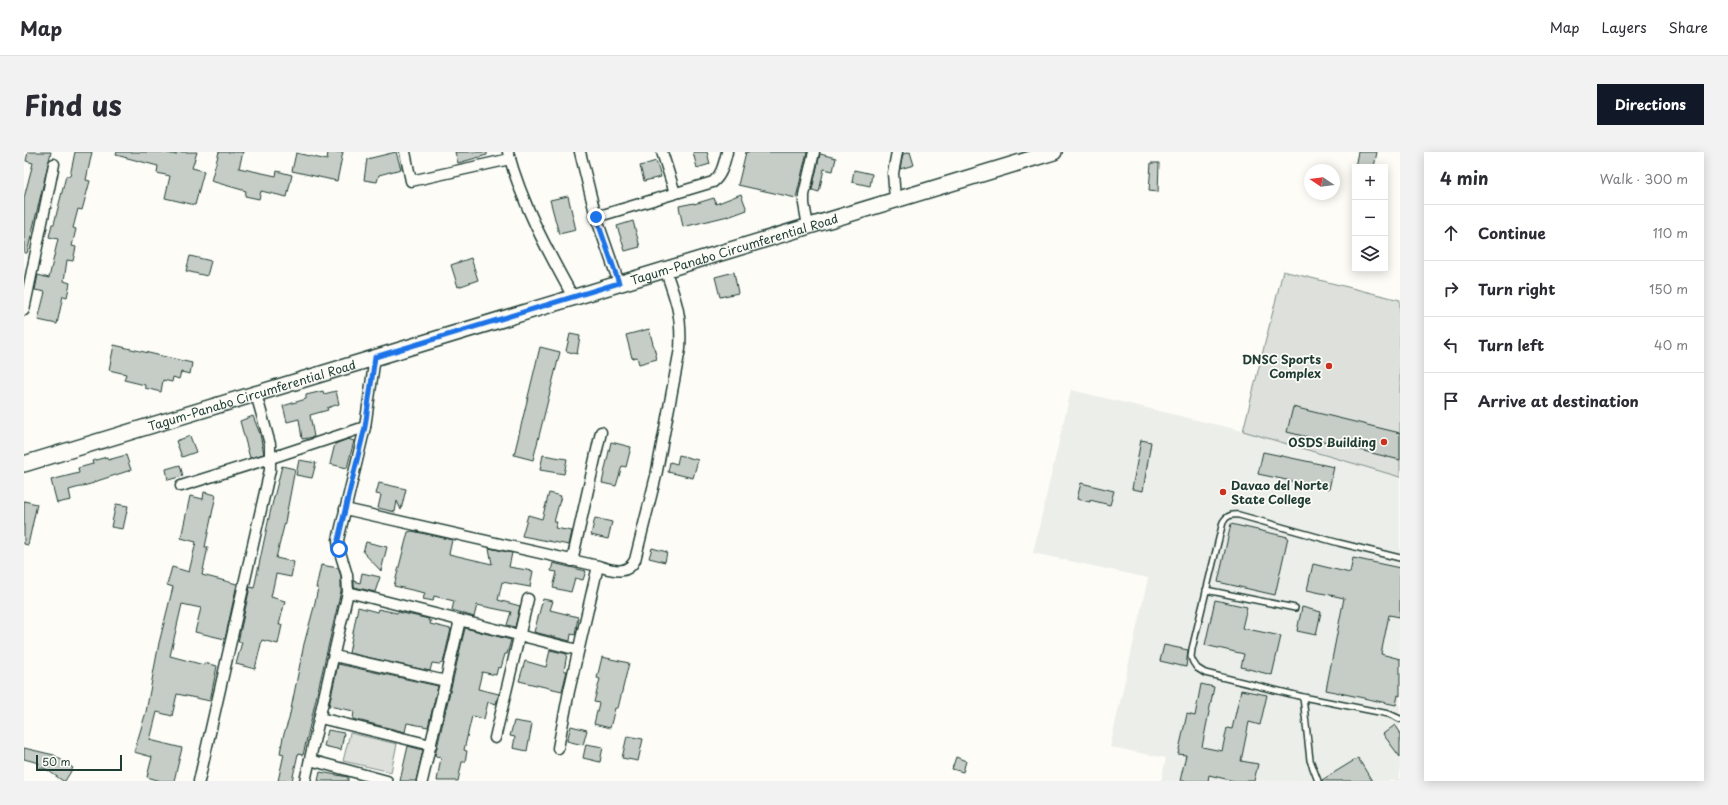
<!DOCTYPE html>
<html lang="en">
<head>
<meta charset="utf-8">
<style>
	:root { --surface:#fff; --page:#f2f2f3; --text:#2b2b33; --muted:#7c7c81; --line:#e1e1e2; --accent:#111827 }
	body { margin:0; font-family:"Playpen Sans",sans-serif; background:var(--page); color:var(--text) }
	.controls { position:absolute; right:12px; top:12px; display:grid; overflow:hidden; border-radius:0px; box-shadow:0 2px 10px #0003 }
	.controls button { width:36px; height:36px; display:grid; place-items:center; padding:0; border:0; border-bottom:1px solid var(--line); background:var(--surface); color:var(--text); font:20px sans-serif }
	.compass { position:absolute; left:1280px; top:12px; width:36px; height:36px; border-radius:50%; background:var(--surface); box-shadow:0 2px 10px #0003; rotate:283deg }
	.scale { position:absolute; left:12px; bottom:10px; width:86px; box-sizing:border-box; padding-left:4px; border:2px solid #1f3d34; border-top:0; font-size:11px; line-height:14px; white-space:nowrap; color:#1f3d34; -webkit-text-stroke:3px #fdfcf7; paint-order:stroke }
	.stop { position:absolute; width:12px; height:12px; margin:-9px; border:3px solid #1a73e8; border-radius:50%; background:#fff }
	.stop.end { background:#1a73e8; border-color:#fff; box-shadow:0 1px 4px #0008 }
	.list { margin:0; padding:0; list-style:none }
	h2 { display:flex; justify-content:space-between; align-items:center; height:52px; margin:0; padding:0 16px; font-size:17px }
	h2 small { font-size:13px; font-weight:400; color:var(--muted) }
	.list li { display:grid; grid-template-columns:26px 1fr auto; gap:12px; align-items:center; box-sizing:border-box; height:56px; padding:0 16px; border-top:1px solid var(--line) }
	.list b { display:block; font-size:15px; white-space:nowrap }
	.list em { font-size:13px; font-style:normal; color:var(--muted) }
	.icon { flex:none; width:22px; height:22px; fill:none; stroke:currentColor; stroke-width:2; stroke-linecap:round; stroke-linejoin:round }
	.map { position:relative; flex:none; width:1376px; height:629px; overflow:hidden; border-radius:0px }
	header { display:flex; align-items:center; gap:24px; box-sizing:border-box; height:56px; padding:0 20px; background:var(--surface); border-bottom:1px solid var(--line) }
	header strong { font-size:19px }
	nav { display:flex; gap:22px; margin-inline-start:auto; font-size:14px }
	.intro { display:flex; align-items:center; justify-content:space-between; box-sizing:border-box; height:96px; padding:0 24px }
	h1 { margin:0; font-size:28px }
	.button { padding:10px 18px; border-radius:0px; background:var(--accent); color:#fff; font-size:14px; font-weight:700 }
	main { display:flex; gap:24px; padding:0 24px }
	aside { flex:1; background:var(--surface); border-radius:0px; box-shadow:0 2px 10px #0003 }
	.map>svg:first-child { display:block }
</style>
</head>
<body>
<header>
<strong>Map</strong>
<nav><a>Map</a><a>Layers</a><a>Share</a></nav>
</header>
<div class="intro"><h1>Find us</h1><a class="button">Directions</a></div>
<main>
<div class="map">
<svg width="1376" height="629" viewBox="0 0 1376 629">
	<rect width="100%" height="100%" fill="#fdfcf7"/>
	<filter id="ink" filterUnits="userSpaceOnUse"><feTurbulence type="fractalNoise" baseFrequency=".025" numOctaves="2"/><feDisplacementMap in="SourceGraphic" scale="8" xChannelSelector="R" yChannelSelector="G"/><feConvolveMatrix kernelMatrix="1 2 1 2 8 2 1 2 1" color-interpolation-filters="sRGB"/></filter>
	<g filter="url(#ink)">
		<path fill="#eceee9" d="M1259 119 1376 148V629H1137L1142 606 1086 595 1124 426 1009 401 1047 238 1219 279Z"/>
		<g fill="#dde0db" stroke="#7e8e88">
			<path d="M1259 119 1376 148V325L1219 279Z"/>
			<path d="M326 581 373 592 367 620 319 609Z"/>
		</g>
		<g fill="#c6cdc7" stroke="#1f3d34">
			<path d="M4 0H27L3 101H0V46L9 11 2 9Z"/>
			<path d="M51 0H68L62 28 66 29 58 58 54 57 49 76 52 77 48 94 52 95 49 109 43 108 40 129 46 131 43 145 39 144 33 172 14 168 21 140 11 138 14 123 25 126 34 87 25 85 28 72H30L42 24H46Z"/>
			<path d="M93 0H139L152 3V0H173L168 16 180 19 171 53 141 46 146 24 133 21 134 14 92 3Z"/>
			<path d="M195 0H219L215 16 252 24 253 19 268 23 263 45 237 39 235 47 221 44 222 39 187 29Z"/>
			<path d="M304 0H319L313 29 268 19 272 1 303 8Z"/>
			<path d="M372 0 377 17 355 23 353 30 340 28 343 7Z"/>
			<path d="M431 0H463V3L434 11Z"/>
			<path d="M669 0H683L686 12 673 16Z"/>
			<path d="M722 0H783L772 46 714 33Z"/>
			<path d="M886 0 890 13 876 17 879 2Z"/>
			<path d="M1334 0H1353L1350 15H1331Z"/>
			<path d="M796 2 812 6 809 19 800 17 795 40 788 38Z"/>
			<path d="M632 9 637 25 620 29 616 14Z"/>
			<path d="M1127 11H1135L1134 40 1125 39Z"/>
			<path d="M830 18 848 22 846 34 828 30Z"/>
			<path d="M717 42 723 58 704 65V64L659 75 655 54 670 51V52L690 46 692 52Z"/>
			<path d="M544 44 552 78 535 82 526 48Z"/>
			<path d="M609 69 616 95 601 99 593 74Z"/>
			<path d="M166 104 187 109 183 124 162 119Z"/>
			<path d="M447 106 454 128 434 135 427 113Z"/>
			<path d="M710 120 714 141 696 145 691 125Z"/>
			<path d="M625 177 633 207 615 212 613 205 608 206 602 183Z"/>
			<path d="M546 182 556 184 553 202 542 199Z"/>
			<path d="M90 193 168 211 166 222 157 220 155 227 149 225 148 230 139 228 137 240 121 236V233L100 228 102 222 85 218Z"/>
			<path d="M516 195 536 200 509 308 490 303Z"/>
			<path d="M299 239 300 242 312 239 315 252 303 256 304 258 286 263 290 285 278 287 275 267 263 270 259 254 282 247V243Z"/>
			<path d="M1269 255 1376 281V308L1263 280Z"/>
			<path d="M229 264 236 282 240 302 226 306 216 269Z"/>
			<path d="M166 284 172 300 158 305 152 289Z"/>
			<path d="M324 287 330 289 323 316 306 312 311 292Z"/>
			<path d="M1117 288 1127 290 1119 339 1108 337Z"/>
			<path d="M587 290 607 295 602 315 598 314 592 334 578 331Z"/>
			<path d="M1239 300 1310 315 1305 337 1234 322Z"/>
			<path d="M102 303 107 318 70 330V331L45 338 47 348 33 351 27 328 55 321 54 316 69 312 68 309 83 305 84 308Z"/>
			<path d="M519 303 543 307 540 322 516 318Z"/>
			<path d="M655 303 674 308 669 326 644 320 646 310 653 312Z"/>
			<path d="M275 308 292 311 288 326 272 323Z"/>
			<path d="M156 313 159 324 144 328 142 317Z"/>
			<path d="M258 314 271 317 261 370 252 406 270 410 267 425 252 422 247 445 261 449 255 473H258L254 492 238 488 231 517 212 512 218 490H214L226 435 230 436 246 361Z"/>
			<path d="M355 331 382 337 377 358 373 349 371 360 354 356 357 343 352 342Z"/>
			<path d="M1057 331 1090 339 1086 353 1066 348V350L1053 347Z"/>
			<path d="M180 340 192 343 181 395H184L178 423 213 432 201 487 171 480 177 456 158 452 146 504 180 513V511L193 514 186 549 153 542 148 564 133 560 126 588 158 596 150 629H137L123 625 128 605 110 600 122 560 135 491 149 435 143 433 148 415 165 420 172 390 157 386 166 344 179 347Z"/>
			<path d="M525 341 537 344 530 370H533L531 376 548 379 545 393 498 384 504 363 518 367Z"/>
			<path d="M0 349 13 352 4 393 0 392Z"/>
			<path d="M92 352 104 354 99 377 87 375Z"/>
			<path d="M571 366 588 370 584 387 567 383Z"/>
			<path d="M1207 372 1264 385 1251 443 1194 430Z"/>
			<path d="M388 379 428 388 425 402 468 412 465 396 488 401 485 415 509 419 506 435 478 430 474 448 496 454 491 475 483 473 487 460 453 453 450 465 428 458 430 449 410 444 409 449 399 447 401 441 370 434 384 380Z"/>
			<path d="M342 390 363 395 357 419 339 400Z"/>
			<path d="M628 396 643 400 641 410 625 406Z"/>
			<path d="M1329 406 1376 416V465L1365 463 1357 502 1376 507V544L1374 543 1372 553 1302 538 1320 446 1283 438 1289 412 1326 421Z"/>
			<path d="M529 411 562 419 559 428 551 426 547 440 529 436 533 420 527 419Z"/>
			<path d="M297 413 314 416 317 424V439L279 603 274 602 268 629H254L260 602 256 601 259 585 265 567 280 492 290 455 294 436H292Z"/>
			<path d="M338 421 356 425 351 440 330 435V429L336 431Z"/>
			<path d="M519 447 529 449 526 458 554 465 551 483 547 482 546 489 510 480Z"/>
			<path d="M1191 448 1223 455 1218 476 1257 484 1248 523 1217 515 1220 502 1181 493Z"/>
			<path d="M334 455 353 460 354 457 373 461 374 460 405 467 404 469H407L406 472 427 477 419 511 415 512 408 511 406 519 325 501Z"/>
			<path d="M1278 455 1297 460 1292 483 1273 479Z"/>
			<path d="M441 476 487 488 483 502H481L477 516 474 515 472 523 458 520 454 537 475 542 472 552 464 550 460 567 448 564 440 598 443 599 441 610H438L434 629H413L417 605 411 604Z"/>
			<path d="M1140 493 1164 498 1162 515 1136 509Z"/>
			<path d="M526 498 543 502 540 519H543L538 539 495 529 501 509 522 515Z"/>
			<path d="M578 505 605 511 594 556H591L586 576 570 572 575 551 570 550 576 527 573 526Z"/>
			<path d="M314 512 414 534 404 575 383 571 381 580 329 567 330 559 305 554Z"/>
			<path d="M1177 532 1190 535 1178 595 1198 599 1203 576 1208 577 1217 538 1243 543 1236 573 1225 570 1217 609 1234 612 1230 629H1210L1185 623 1184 629H1156L1162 603 1154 602 1163 562 1171 564Z"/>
			<path d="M490 569 508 572 503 599 489 596 491 585 486 584Z"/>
			<path d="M1371 573 1376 580V605L1359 582Z"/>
			<path d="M547 574 563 578 559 593 543 589Z"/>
			<path d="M304 578 320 581 317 598 300 594Z"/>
			<path d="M603 584 619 587 614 609 598 606Z"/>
			<path d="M562 592 579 595 576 610 559 606Z"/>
			<path d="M384 594 399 598 392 629H376Z"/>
			<path d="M0 596 30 603 49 616 41 629H39L22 617 14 615 15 611 0 607Z"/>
			<path d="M932 605 942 609 939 620 928 617Z"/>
			<path d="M1334 606 1348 629H1298V628Z"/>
			<path d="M296 620 324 625V629H294Z"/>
		</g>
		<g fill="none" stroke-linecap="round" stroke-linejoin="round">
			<g stroke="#1f3d34" stroke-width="8">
				<g id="service">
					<path d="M1376 406 1315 391 1215 363C1208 362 1203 363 1199 370L1168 497 1167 505 1169 510 1173 516 1181 521 1279 545 1365 562 1376 567"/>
					<path d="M1182 438 1271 456"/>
					<path d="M1279 545 1286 608 1294 629"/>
				</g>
			</g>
			<g stroke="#1f3d34" stroke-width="13">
				<g id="minor">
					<path d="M381 0 387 29 486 7"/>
					<path d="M484 0C498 52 523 98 549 145"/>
					<path d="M556 0 572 65 595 131"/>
					<path d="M638 0 651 41"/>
					<path d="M871 47 869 21 873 0"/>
					<path d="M572 65 689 30C698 23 700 11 703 0"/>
					<path d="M784 74 780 52V43L790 0"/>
					<path d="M0 158 30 12"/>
					<path d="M157 334 247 306 341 275"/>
					<path d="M321 357 574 414"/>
					<path d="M548 409 577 280"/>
					<path d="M324 440 554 498"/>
					<path d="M310 504 422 529"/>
					<path d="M296 566 407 593"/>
					<path d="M471 586 504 447"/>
					<path d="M534 596 545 539 574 414C588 418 603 424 611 408L632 324 656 197C658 163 652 148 641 117"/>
					<path d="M286 608 363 629"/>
					<path d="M175 629 246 318V292L232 242"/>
					<path d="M281 629 324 440 323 423 315 397 314 388 341 275 351 205"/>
					<path d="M398 629 436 468"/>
				</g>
			</g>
			<g stroke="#1f3d34" stroke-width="18">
				<g id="primary">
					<path id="s1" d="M0 312 1030 0"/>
				</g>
			</g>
			<use href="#service" stroke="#fdfcf7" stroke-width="5"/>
			<use href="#minor" stroke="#fdfcf7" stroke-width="10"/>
			<use href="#primary" stroke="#fdfcf7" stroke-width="15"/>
		</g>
	</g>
	<g fill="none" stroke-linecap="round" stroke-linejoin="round" filter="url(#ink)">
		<path stroke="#1a73e8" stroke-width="5" d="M315 397 314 388 317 375 341 275 351 205 595 131 572 65"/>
	</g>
	<g fill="#c8321e" stroke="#fdfcf7" stroke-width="1.5">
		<circle cx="1305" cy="214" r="4"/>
		<circle cx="1360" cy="290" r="4"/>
		<circle cx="1199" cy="340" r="4"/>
	</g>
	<g text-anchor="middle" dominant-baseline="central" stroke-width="3.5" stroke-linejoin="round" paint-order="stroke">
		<g font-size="12" fill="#1f3d34" stroke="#fdfcf7">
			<text stroke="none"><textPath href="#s1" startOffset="742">Tagum-Panabo Circumferential Road</textPath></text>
			<text stroke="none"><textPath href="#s1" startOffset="238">Tagum-Panabo Circumferential Road</textPath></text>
		</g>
		<g font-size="12" font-weight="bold" fill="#1f3d34" stroke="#fdfcf7" text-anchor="end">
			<text x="1297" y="207">DNSC Sports<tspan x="1297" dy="14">Complex</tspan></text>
			<text x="1352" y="290">OSDS Building</text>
			<text x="1207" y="333" text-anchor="start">Davao del Norte<tspan x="1207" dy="14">State College</tspan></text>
		</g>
	</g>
</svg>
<div class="controls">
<button>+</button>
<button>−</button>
<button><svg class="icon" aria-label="layers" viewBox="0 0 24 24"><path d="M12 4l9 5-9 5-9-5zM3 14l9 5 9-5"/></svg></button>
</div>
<svg class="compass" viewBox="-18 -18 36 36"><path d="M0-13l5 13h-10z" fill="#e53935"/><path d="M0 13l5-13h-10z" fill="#7c7c81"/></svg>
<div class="scale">50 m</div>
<div class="stop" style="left:315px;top:397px"></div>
<div class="stop end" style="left:572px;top:65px"></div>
</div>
<aside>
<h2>4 min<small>Walk · 300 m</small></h2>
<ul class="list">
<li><svg class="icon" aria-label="ahead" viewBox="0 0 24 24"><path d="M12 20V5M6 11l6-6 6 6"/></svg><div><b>Continue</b></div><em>110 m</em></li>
<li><svg class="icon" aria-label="right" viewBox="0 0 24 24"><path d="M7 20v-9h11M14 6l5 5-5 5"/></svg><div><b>Turn right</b></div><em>150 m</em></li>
<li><svg class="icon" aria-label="left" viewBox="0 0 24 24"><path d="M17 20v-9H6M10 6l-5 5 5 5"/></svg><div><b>Turn left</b></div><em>40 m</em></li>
<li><svg class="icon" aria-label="arrive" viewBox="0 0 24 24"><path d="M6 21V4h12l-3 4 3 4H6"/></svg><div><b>Arrive at destination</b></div></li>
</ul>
</aside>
</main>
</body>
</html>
